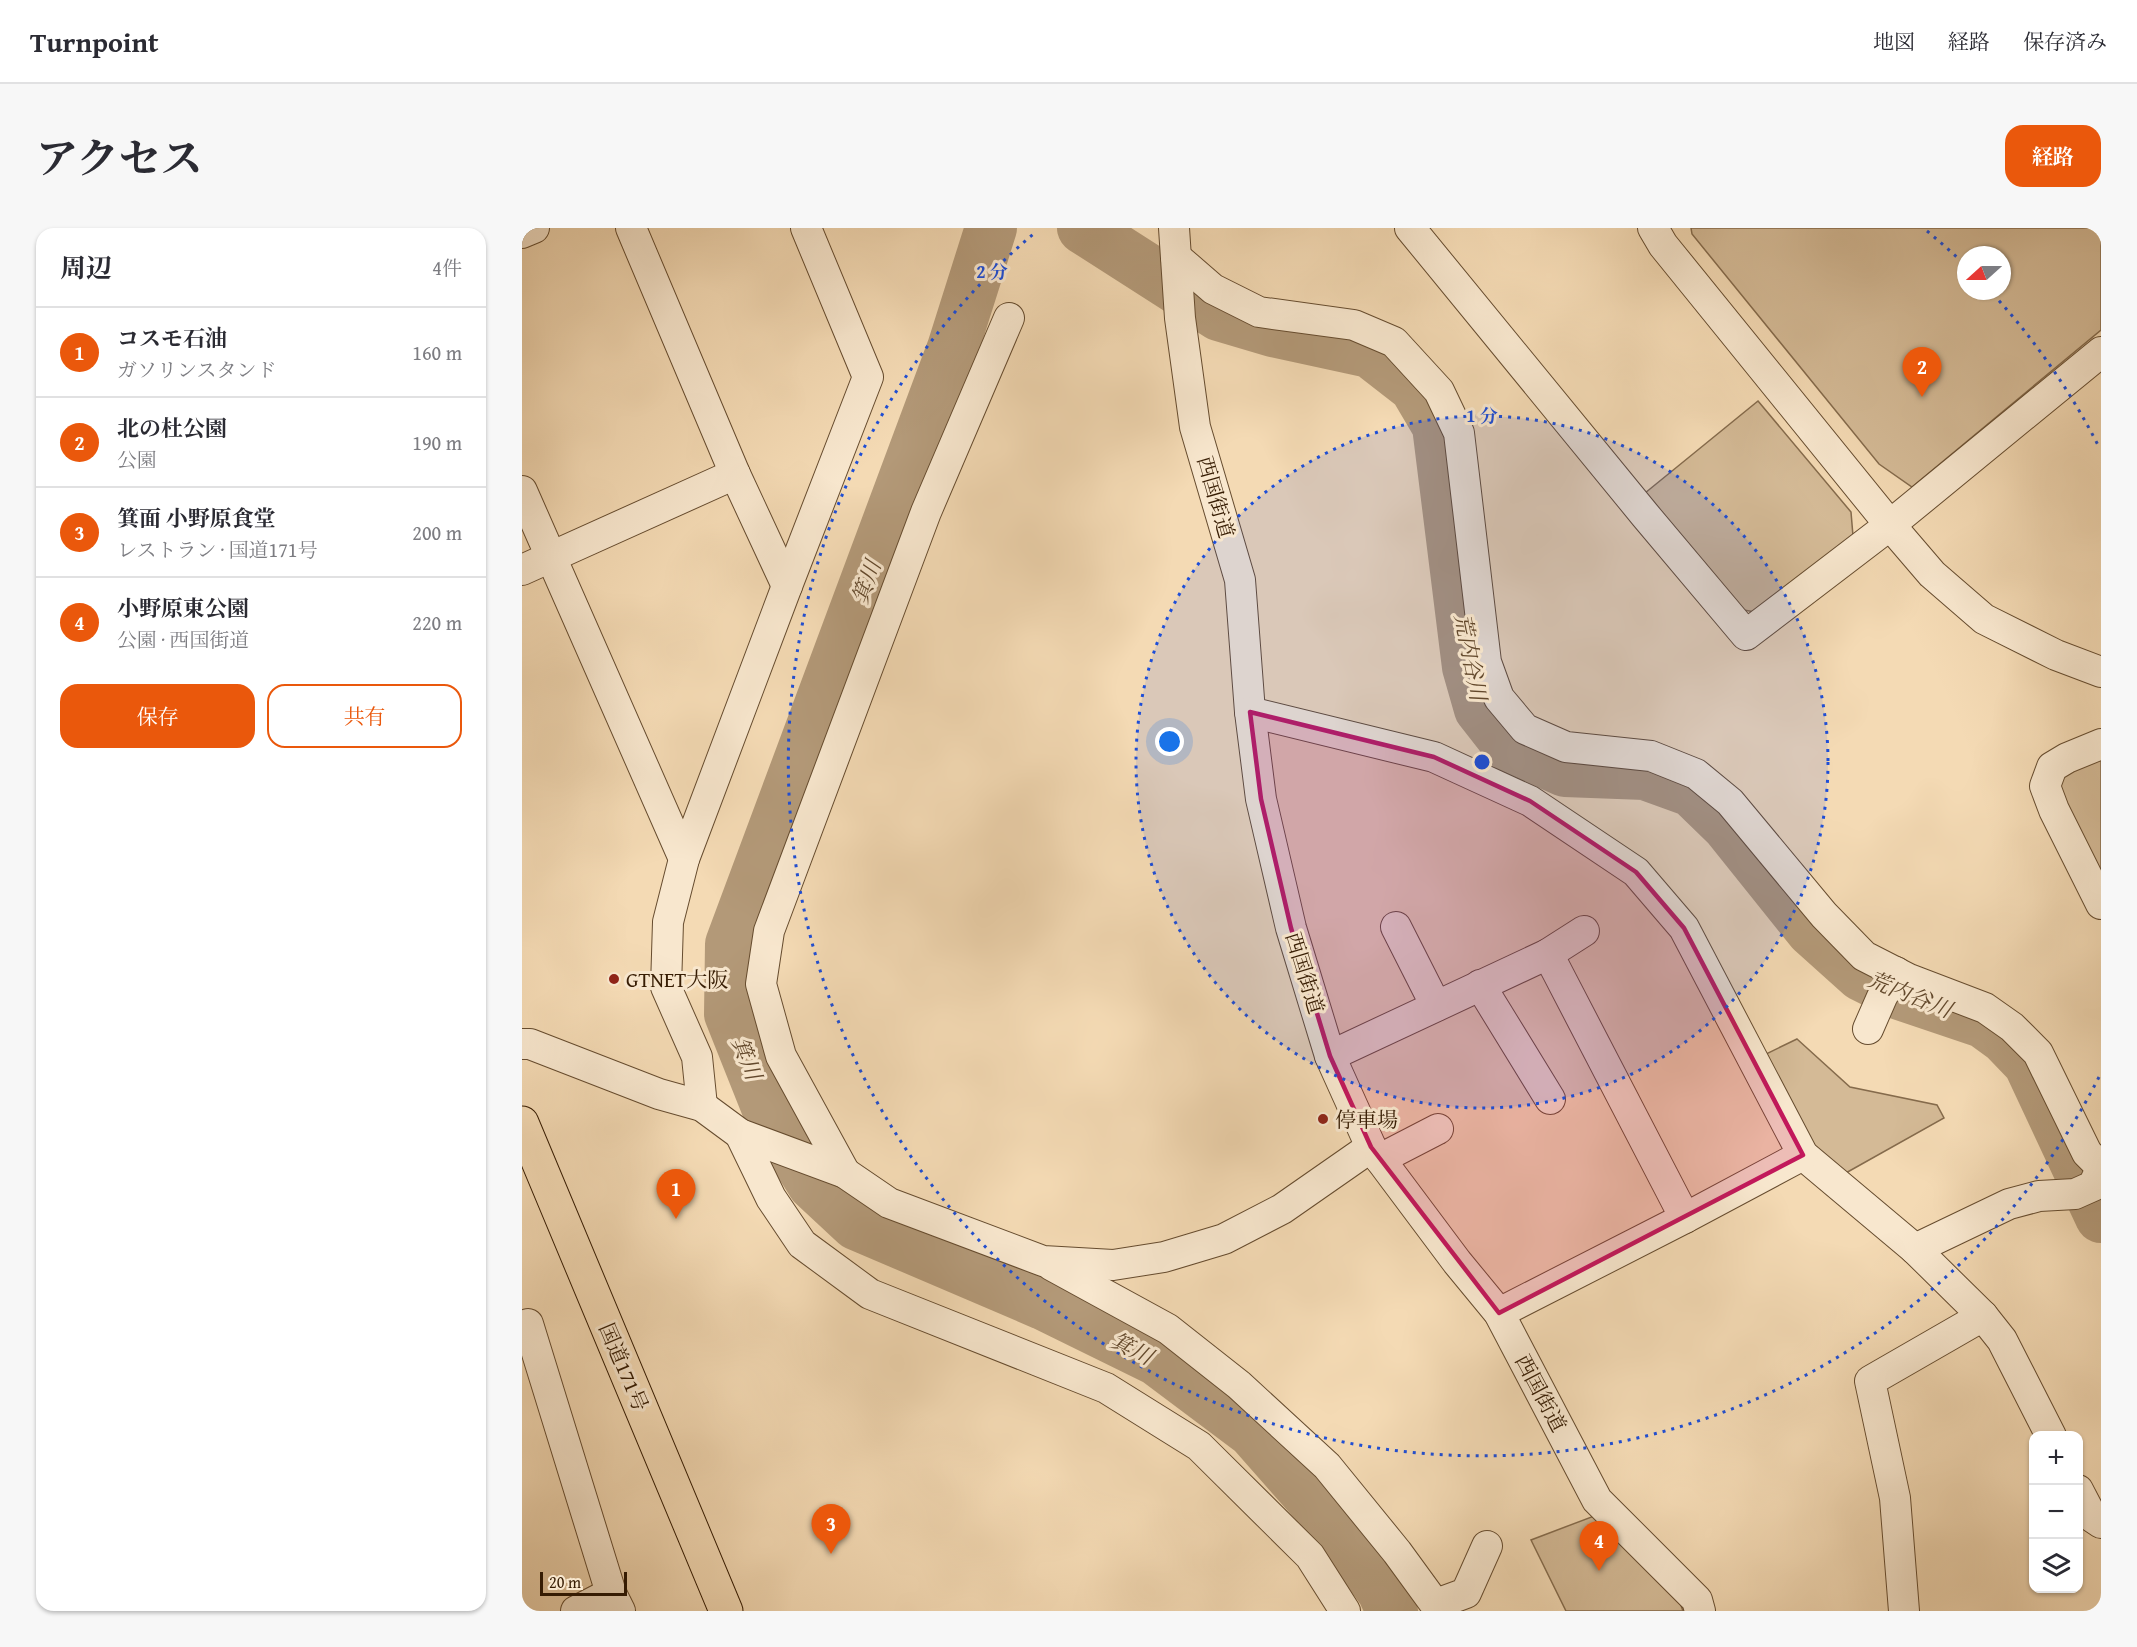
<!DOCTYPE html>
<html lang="ja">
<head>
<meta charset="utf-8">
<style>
	:root { --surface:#fff; --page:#f7f7f7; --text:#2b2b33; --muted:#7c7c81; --line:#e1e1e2; --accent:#ea580c }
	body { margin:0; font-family:"Gentium Book Plus","Noto Serif JP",serif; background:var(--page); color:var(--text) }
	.controls { position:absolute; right:18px; bottom:18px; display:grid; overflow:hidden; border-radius:12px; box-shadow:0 2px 4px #0004 }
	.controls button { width:54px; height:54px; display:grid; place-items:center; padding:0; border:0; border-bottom:2px solid var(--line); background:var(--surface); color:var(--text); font:30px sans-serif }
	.compass { position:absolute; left:1435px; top:18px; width:54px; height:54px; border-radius:50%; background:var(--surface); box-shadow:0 2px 4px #0004; rotate:249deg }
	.scale { position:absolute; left:18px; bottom:15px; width:87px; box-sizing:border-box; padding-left:6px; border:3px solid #361c03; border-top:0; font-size:16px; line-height:21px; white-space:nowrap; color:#361c03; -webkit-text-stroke:4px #f8e7ce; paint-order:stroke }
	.you { position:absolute; left:648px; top:514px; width:21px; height:21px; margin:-15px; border:4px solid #fff; border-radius:50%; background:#1a73e8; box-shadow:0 0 0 9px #1a73e833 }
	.badge { display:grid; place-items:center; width:39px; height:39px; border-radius:50%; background:var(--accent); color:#fff; font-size:20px; font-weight:700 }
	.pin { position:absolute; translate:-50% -50px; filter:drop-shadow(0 2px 3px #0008) }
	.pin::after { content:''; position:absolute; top:32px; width:21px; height:18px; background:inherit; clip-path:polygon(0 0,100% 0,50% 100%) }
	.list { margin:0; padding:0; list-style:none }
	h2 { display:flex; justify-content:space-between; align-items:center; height:78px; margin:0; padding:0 24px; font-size:26px }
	h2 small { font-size:20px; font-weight:400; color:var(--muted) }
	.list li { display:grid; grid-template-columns:39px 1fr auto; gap:18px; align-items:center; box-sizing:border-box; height:90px; padding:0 24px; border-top:2px solid var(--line) }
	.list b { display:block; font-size:22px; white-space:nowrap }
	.list p { margin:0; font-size:20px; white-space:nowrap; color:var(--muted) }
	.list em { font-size:20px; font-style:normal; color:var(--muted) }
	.actions { display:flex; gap:12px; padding:18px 24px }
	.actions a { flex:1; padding:14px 0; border:2px solid var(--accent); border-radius:18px; text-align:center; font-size:21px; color:var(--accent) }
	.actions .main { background:var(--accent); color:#fff }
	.icon { flex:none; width:33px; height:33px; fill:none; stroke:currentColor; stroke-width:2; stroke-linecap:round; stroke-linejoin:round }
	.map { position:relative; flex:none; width:1579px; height:1383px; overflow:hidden; border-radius:18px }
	header { display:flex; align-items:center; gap:36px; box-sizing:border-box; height:84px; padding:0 30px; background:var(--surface); border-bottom:2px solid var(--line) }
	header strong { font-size:28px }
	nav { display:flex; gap:33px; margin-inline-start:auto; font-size:21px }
	.intro { display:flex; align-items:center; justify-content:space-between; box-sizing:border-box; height:144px; padding:0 36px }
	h1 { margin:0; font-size:42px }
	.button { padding:15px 27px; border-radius:18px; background:var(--accent); color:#fff; font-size:21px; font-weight:700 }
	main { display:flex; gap:36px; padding:0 36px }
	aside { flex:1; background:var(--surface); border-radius:18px; box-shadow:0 2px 4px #0004 }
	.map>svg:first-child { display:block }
</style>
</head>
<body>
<header>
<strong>Turnpoint</strong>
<nav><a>地図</a><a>経路</a><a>保存済み</a></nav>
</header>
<div class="intro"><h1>アクセス</h1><a class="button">経路</a></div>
<main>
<aside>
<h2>周辺<small>4件</small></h2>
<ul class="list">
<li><span class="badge">1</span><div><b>コスモ石油</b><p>ガソリンスタンド</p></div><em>160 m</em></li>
<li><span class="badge">2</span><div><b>北の杜公園</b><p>公園</p></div><em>190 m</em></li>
<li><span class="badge">3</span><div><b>箕面 小野原食堂</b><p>レストラン · 国道171号</p></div><em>200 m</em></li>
<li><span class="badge">4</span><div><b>小野原東公園</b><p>公園 · 西国街道</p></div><em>220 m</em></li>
</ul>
<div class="actions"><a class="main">保存</a><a>共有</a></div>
</aside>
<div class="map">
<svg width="1579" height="1383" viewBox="0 0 1579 1383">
	<rect width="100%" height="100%" fill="#f4dab4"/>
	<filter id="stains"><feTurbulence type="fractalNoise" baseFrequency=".00333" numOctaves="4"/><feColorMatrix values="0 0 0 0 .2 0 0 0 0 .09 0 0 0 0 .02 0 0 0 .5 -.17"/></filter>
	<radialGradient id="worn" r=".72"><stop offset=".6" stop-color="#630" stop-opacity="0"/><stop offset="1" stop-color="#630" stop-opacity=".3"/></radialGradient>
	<g fill="#d4ba96" stroke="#856b4c" stroke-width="1.5" fill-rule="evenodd">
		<path d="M1169 0H1579V102L1390 259 1357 236 1170 6ZM1444 27H1480V63H1444Z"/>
		<path d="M1236 173 1329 284 1331 308 1233 384 1216 381 1123 265Z"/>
		<path d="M1579 527V656L1538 578 1539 546Z"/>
		<path d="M1275 811 1328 859 1415 877 1422 890 1322 946 1296 925 1244 826Z"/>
		<path d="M1072 1288 1155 1366 1161 1383H1044L1009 1312Z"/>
	</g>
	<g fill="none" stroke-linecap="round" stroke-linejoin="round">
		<g stroke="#b39978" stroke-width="52">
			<path d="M469 0 431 120 209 716 208 786 249 889 291 956 334 996 521 1076 635 1132 731 1204 805 1288 861 1363 870 1383"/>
			<path d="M561 0 697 87 751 103 848 124 893 159 916 198 946 439 958 481 987 518 1043 543 1123 546 1170 563 1205 597 1290 703 1339 747 1375 765 1461 794 1483 810 1507 835 1579 989"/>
		</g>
		<g stroke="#664c2f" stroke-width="32">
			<g id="minor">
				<path d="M109 0 213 246 265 358"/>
				<path d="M652 0 658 90 673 199 718 352 728 484 739 571 769 700 808 828 849 919 935 1034 977 1085 1075 1272 1175 1372 1178 1383"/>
				<path d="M888 0 1123 287 1224 407 1368 297 1579 124"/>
				<path d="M1131 0 1141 17 1368 297 1410 346 1462 391 1534 427 1579 444"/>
				<path d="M0 5 12 0"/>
				<path d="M654 29 691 61 737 84 832 97 872 114 917 163 937 205 964 434 977 470 1003 501 1044 519 1129 528 1174 546 1208 574 1302 687 1342 728 1387 751 1463 780 1490 799 1516 825 1565 925 1579 939"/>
				<path d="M0 263 162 631"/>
				<path d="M0 342 213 246"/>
				<path d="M728 484 912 529 1008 573 1114 644 1162 700 1281 927 1393 1021 1461 1088 1480 1112 1529 1208"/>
				<path d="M1579 516 1545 530 1530 539 1523 558 1532 582 1579 676"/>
				<path d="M874 699 914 778"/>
				<path d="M1026 726 1062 703"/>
				<path d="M958 757 1028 871"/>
				<path d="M1346 801 1360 769 1374 744"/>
				<path d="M0 816H8L137 866 180 878 218 906 323 945 367 975 521 1033 591 1037 642 1029 702 1011 760 981 849 919"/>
				<path d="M808 828 1026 726 1163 990"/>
				<path d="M180 878 175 829 144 759 146 694 162 631 265 358 346 149 284 0"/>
				<path d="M218 906 249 970 280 1016 348 1066 584 1160 677 1218 788 1328 823 1383"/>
				<path d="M858 931 916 901"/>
				<path d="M323 945 259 828 239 756 247 703 404 284 487 90"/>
				<path d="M1393 1021 1487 976 1517 968 1553 966 1571 958 1579 941"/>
				<path d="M529 1037 646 1101 717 1157 805 1238 875 1324 918 1383"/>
				<path d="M977 1085 1163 990 1281 927"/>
				<path d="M6 1096 89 1365 98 1383"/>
				<path d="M1556 1262 1570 1289 1579 1295"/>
				<path d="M914 1376 944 1365 965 1318"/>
				<path d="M54 1383 89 1365"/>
				<path d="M1382 1383 1373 1270 1348 1153 1461 1088"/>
			</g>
		</g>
		<g stroke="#361c03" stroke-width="35">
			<path id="highway" d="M0 895 204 1383"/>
		</g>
		<use href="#minor" stroke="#f8e7ce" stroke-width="30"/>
		<use href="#highway" stroke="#f4dab4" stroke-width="33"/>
	</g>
	<path fill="#c2185b" fill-opacity="0.2" stroke="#c2185b" stroke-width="4.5" stroke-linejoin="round" d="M728 484 912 529 1008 573 1114 644 1162 700 1281 927 977 1085 849 919 808 828 769 700 739 571Z"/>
	<circle cx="960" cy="534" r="346" fill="#1d4ed8" fill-opacity=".12"/>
	<g fill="none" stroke="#1d4ed8" stroke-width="3" stroke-dasharray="3 6">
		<circle cx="960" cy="534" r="346"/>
		<path d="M1577 849A693 693 0 1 1 515 3M1405 3A693 693 0 0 1 1441 35M1471 66A693 693 0 0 1 1577 219"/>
	</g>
	<g fill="#8f2418" stroke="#f8e7ce" stroke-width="2">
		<circle cx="92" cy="751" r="6"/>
		<circle cx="801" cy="891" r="6"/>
	</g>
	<g text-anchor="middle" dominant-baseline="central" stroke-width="6" stroke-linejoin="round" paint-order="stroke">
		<g font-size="21" fill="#361c03" stroke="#f8e7ce">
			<text transform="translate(694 269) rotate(74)">西国街道</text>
			<text transform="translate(783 745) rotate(73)">西国街道</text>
			<text transform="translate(102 1139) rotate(67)">国道171号</text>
			<text transform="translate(1019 1165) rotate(62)">西国街道</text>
		</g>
		<g font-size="21" fill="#361c03" stroke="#f8e7ce" text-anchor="start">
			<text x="104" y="751">GTNET大阪</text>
			<text x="813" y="891">停車場</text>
		</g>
		<g font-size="22" font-style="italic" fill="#62482c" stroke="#f8e7ce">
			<text transform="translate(344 354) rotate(-70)">箕川</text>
			<text transform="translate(949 429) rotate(79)">荒内谷川</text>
			<text transform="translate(1388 766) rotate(22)">荒内谷川</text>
			<text transform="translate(225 830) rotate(68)">箕川</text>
			<text transform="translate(610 1120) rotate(27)">箕川</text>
		</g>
	</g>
	<circle cx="960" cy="534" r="9" fill="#1d4ed8" stroke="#f8e7ce" stroke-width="3"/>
	<g font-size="18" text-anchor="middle" font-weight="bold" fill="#1d4ed8" stroke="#f8e7ce" stroke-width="6" stroke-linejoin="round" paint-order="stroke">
		<text x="470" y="50">2 分</text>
		<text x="960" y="194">1 分</text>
	</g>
	<rect width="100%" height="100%" filter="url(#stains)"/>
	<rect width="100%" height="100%" fill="url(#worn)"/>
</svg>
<div class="controls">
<button>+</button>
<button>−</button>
<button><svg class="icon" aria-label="layers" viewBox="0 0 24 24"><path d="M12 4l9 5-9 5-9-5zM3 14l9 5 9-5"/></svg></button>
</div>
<svg class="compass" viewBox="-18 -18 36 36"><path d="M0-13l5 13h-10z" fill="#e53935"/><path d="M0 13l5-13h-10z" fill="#7c7c81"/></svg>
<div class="scale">20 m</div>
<div class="you"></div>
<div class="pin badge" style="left:154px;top:991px">1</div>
<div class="pin badge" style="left:1400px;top:169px">2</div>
<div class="pin badge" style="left:309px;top:1326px">3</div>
<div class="pin badge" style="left:1077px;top:1343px">4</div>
</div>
</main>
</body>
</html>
